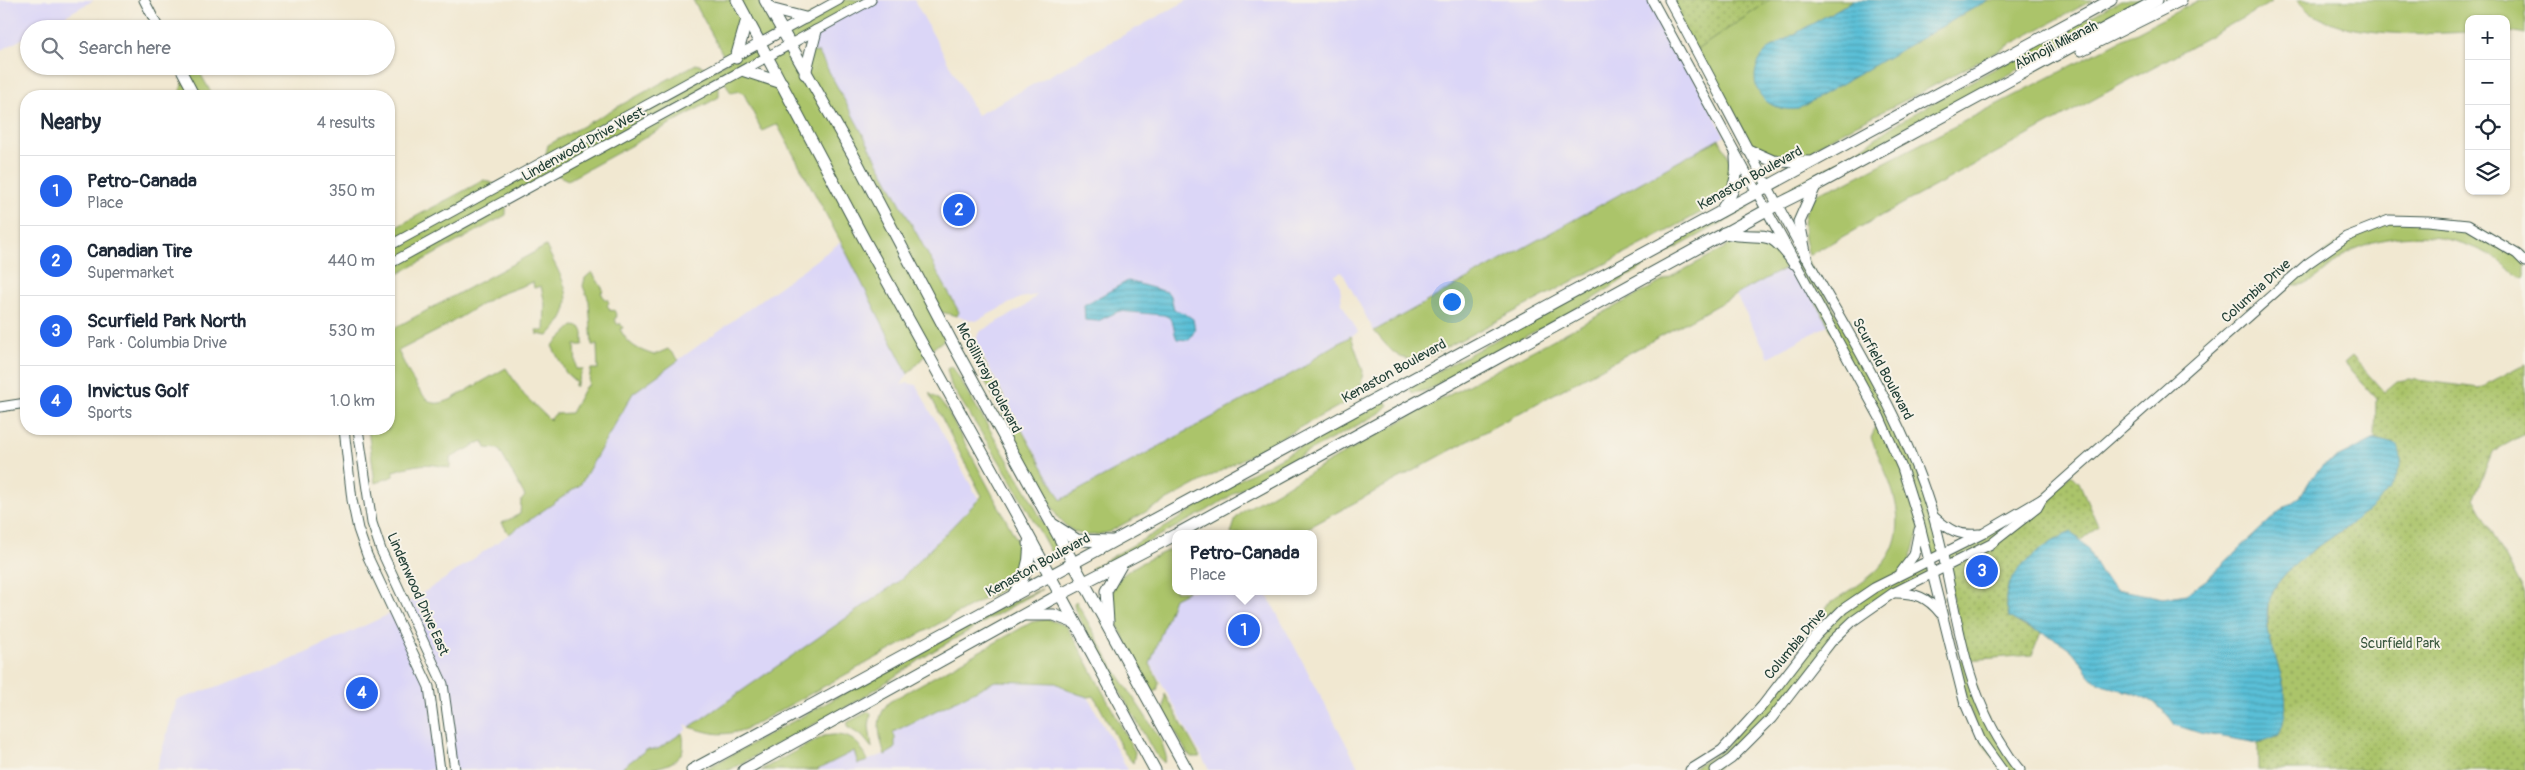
<!DOCTYPE html>
<html lang="en">
<head>
<meta charset="utf-8">
<style>
	:root { --surface:#fff; --page:#f6f6f7; --text:#1f2937; --muted:#747a83; --line:#e0e1e3; --accent:#2563eb }
	body { margin:0; font-family:Pangolin,sans-serif; background:var(--page); color:var(--text) }
	.controls { position:absolute; right:15px; top:15px; display:grid; overflow:hidden; border-radius:10px; box-shadow:0 1px 4px #0004 }
	.controls button { width:45px; height:45px; display:grid; place-items:center; padding:0; border:0; border-bottom:1px solid var(--line); background:var(--surface); color:var(--text); font:25px sans-serif }
	.you { position:absolute; left:1451px; top:301px; width:18px; height:18px; margin:-12px; border:4px solid #fff; border-radius:50%; background:#1a73e8; box-shadow:0 0 0 8px #1a73e833 }
	.badge { display:grid; place-items:center; width:32px; height:32px; border-radius:50%; background:var(--accent); color:#fff; font-size:16px; font-weight:700 }
	.pin { position:absolute; translate:-50% -50%; border:2px solid #fff; box-shadow:0 1px 5px #0006 }
	.popup { position:absolute; left:1172px; top:530px; width:145px; height:65px; box-sizing:border-box; display:grid; place-content:center; border-radius:10px; background:var(--surface); filter:drop-shadow(0 1px 4px #0005); font-size:16px; white-space:nowrap; color:var(--muted) }
	.popup b { font-size:19px; color:var(--text) }
	.popup::after { content:''; position:absolute; left:50%; top:100%; margin-left:-10px; border:10px solid transparent; border-top-color:var(--surface) }
	.list { margin:0; padding:0; list-style:none }
	h2 { display:flex; justify-content:space-between; align-items:center; height:65px; margin:0; padding:0 20px; font-size:21px }
	h2 small { font-size:16px; font-weight:400; color:var(--muted) }
	.list li { display:grid; grid-template-columns:32px 1fr auto; gap:15px; align-items:center; box-sizing:border-box; height:70px; padding:0 20px; border-top:1px solid var(--line) }
	.list b { display:block; font-size:19px; white-space:nowrap }
	.list p { margin:0; font-size:16px; white-space:nowrap; color:var(--muted) }
	.list em { font-size:16px; font-style:normal; color:var(--muted) }
	.icon { flex:none; width:28px; height:28px; fill:none; stroke:currentColor; stroke-width:2; stroke-linecap:round; stroke-linejoin:round }
	.map { position:relative; flex:none; width:2525px; height:770px; overflow:hidden }
	.search { position:absolute; background:var(--surface); box-shadow:0 1px 4px #0004; left:20px; top:20px; width:375px; height:55px; display:flex; align-items:center; gap:12px; box-sizing:border-box; padding:0 18px; border-radius:28px; color:var(--muted); font-size:19px }
	.panel { position:absolute; background:var(--surface); box-shadow:0 1px 4px #0004; left:20px; top:90px; width:375px; height:345px; border-radius:20px }
	.map>svg:first-child { display:block }
</style>
</head>
<body>
<div class="map">
<svg width="2525" height="770" viewBox="0 0 2525 770">
	<defs>
		<pattern id="park-dots" width="8" height="8" patternUnits="userSpaceOnUse" patternTransform="scale(1.25)"><rect width="8" height="8" fill="#abc46a"/><path d="M2 2h.1M6 6h.1" fill="none" stroke="#8ba058" stroke-width="1.8" stroke-linecap="round"/></pattern>
		<pattern id="water-rules" width="6" height="5" patternUnits="userSpaceOnUse" patternTransform="scale(1.25)"><rect width="6" height="5" fill="#5abfd7"/><path d="M0 2.5h6" fill="none" stroke="#4a9caf"/></pattern>
	</defs>
	<rect width="100%" height="100%" fill="#f7f3e8"/>
	<filter id="ink" filterUnits="userSpaceOnUse"><feTurbulence type="fractalNoise" baseFrequency=".02" numOctaves="2"/><feDisplacementMap in="SourceGraphic" scale="10" xChannelSelector="R" yChannelSelector="G"/><feConvolveMatrix kernelMatrix="1 2 1 2 8 2 1 2 1" color-interpolation-filters="sRGB"/></filter>
	<filter id="wash" filterUnits="userSpaceOnUse"><feTurbulence type="fractalNoise" baseFrequency=".0096" numOctaves="4" result="noise"/><feDisplacementMap in="SourceGraphic" scale="20" xChannelSelector="R" yChannelSelector="G"/><feGaussianBlur stdDeviation="1.12" result="paint"/><feColorMatrix in="noise" values="0 0 0 0 0 0 0 0 0 0 0 0 0 0 0 0 0 1.4 0 .05"/><feComposite in="paint" operator="in"/></filter>
	<g filter="url(#wash)">
		<rect width="100%" height="100%" fill="#f1e8d1"/>
		<g fill="#dbd6f7">
			<path d="M0 0H94L41 29H29V35L0 51Z"/>
			<path d="M871 0H914L977 115 1188 0H1652L1725 136 1374 331 1342 272 1335 275 1340 287 1342 304 1358 332 1317 356 1304 367 1061 500 980 351 973 349 979 332 1024 307 1037 295 1020 298 976 321 957 316 959 311 819 53 810 51 816 31Z"/>
			<path d="M841 242 908 374 901 385 908 383 916 385 979 500 898 582 690 727 685 724 687 729 658 749 646 750 619 770H455L443 684 407 603 443 580 580 485 633 393Z"/>
			<path d="M1794 263 1828 325 1769 357 1736 295Z"/>
			<path d="M1188 591H1265L1360 770H1209L1150 662 1174 598Z"/>
			<path d="M394 612 429 687 440 770H156L177 700 280 665Z"/>
			<path d="M995 681 1056 683 1088 697 1128 770H817L854 751 858 764 885 754 893 732Z"/>
		</g>
		<g fill="#abc46a" stroke="#65804f" fill-rule="evenodd">
			<path d="M693 0H765L781 31 839 0H871L790 46 805 73 810 51 819 53 959 312 957 316 937 311 949 336 927 353 908 374 841 242 777 124 762 131 744 94 739 91 731 93 725 82 719 85V97L568 180 555 174 506 201V215L389 279V231L484 180 499 186 544 162 548 145 696 64 713 70 727 62ZM748 20 761 43 736 57ZM781 32 789 46 768 57 761 43ZM768 58 781 83 746 70Z"/>
			<path d="M1770 0H1854L1770 48 1797 109 1988 0H2093L1920 93 1853 126 1817 146 1806 156 1789 162 1752 152 1695 51Z"/>
			<path d="M2121 0H2146L1795 191 1785 194 1783 192 1859 150 1891 127 1948 94Z"/>
			<path d="M2199 0H2270L2272 2 1809 255C1800 225 1800 191 1839 186Z"/>
			<path d="M2297 0H2525V35L2506 31V19H2469V32C2423 34 2355 38 2314 15 2308 12 2302 5 2297 0Z"/>
			<path d="M179 66H196L213 96H178L185 77Z"/>
			<path d="M1719 139C1733 163 1741 181 1718 203L1649 241 1430 356C1399 366 1393 352 1374 331Z"/>
			<path d="M1748 206 1749 208 1652 261 1588 302 1428 390 1412 393 1409 387 1740 207Z"/>
			<path d="M2389 220 2468 225 2517 254 2525 251V278C2511 273 2502 262 2490 255 2456 236 2411 231 2374 242 2366 245 2356 248 2349 252 2331 263 2309 293 2287 283L2346 237Z"/>
			<path d="M1759 236 1781 253 1789 266 1297 534H1231L1236 518 1246 509 1410 416 1721 250 1734 240Z"/>
			<path d="M546 246C563 283 582 302 548 336L537 334 536 331H544L545 304 541 286 534 288 533 282 495 296 439 330 398 351C405 364 419 399 434 403 439 404 444 402 450 400L506 368 524 395 550 420 555 414 571 413 585 387 588 386 591 369H598L597 345H592L589 301 583 286 585 278 592 272 604 291 601 292 605 300 607 299 609 303 607 305 611 311 614 310 617 317 614 319 618 325 620 323 623 328 620 329C628 345 638 350 654 355L668 349 679 360 633 393 580 485 509 534 502 523 520 514 521 501 525 496 499 449 486 448 483 441 450 458V468C426 462 417 464 393 471L394 476 375 483 368 429H389V331Z"/>
			<path d="M1806 257 1914 459 1943 553 2033 503 1991 544 1945 567 1943 553 1930 560 1932 572 1853 621 1772 718 1715 770H1690L1722 750 1827 626 1825 615 1827 606C1846 592 1871 580 1885 561 1914 522 1887 477 1871 438L1880 418 1794 263ZM1920 527 1929 560 1908 566Z"/>
			<path d="M573 326 580 327 583 332V345H575L576 369H583L576 386H574L576 382 566 373 552 346Z"/>
			<path d="M1351 336 1363 371 1361 384 1350 400 1109 532C1087 539 1071 535 1057 516L976 364 977 350 1061 500 1304 367 1317 356Z"/>
			<path d="M952 366 1027 492 1054 543 1058 558 1055 559 1052 554 1010 478 951 385 947 369Z"/>
			<path d="M929 393 939 400 947 410 1019 544 1024 562 1015 582 746 729C722 737 713 734 690 727L898 582 982 496Z"/>
			<path d="M1385 401 1388 405 1380 413 1254 481 1208 510 1093 571 1092 568 1169 525 1228 486Z"/>
			<path d="M1175 547V591H1188L1174 598 1150 664 1159 682 1157 691 1153 692 1112 615C1102 572 1144 563 1175 547Z"/>
			<path d="M1042 589 935 650 859 700 729 770H704L1006 605Z"/>
			<path d="M1076 601 1113 667 1161 740 1166 756 1164 763 1155 754C1129 706 1100 659 1075 610L1074 603Z"/>
			<path d="M1047 619 1066 626 1074 638 1135 752 1133 763 1124 752 1094 696 1088 697 1075 693 1056 683 995 681 893 732 895 737V749L885 755C879 735 874 719 889 702L1032 622Z"/>
			<path d="M1953 660H1968L1983 710 2020 770H2002L1981 741Z"/>
			<path d="M1165 694 1200 757H1191L1187 753 1164 711Z"/>
			<path d="M868 712 871 713 869 726 872 748 862 736 847 727 848 722Z"/>
			<path d="M682 733C684 739 684 746 682 752 674 770 640 770 619 770L646 750 658 749Z"/>
			<path d="M833 735C851 734 861 744 868 761L858 764 854 751 817 770H761L824 736Z"/>
		</g>
		<g fill="url(#park-dots)" stroke="#65804f">
			<path d="M1669 0H1770L1695 51Z"/>
			<path d="M2352 356 2384 392 2397 381 2410 379 2479 388 2525 364V434L2492 452 2474 498 2525 594V770H2258V743L2279 735 2273 654 2268 629V601L2276 585 2295 563 2357 520 2391 485 2401 462 2397 445 2375 439 2376 398 2344 363Z"/>
			<path d="M2071 474 2079 482 2098 526 2081 540 2072 532C2050 540 2007 571 2006 598 2005 603 2008 611 2009 617L2025 627 2041 632 2032 655 1968 660 1945 567 1991 544Z"/>
		</g>
		<g fill="url(#water-rules)" stroke="#3c7e86">
			<path d="M1854 0H1988L1798 109C1758 114 1740 74 1770 48Z"/>
			<path d="M1128 281 1167 292 1171 296 1174 310 1184 313 1193 319 1195 330 1189 340 1177 339C1172 329 1176 319 1164 315L1119 311 1098 321 1085 320 1084 305Z"/>
			<path d="M2375 439 2398 445C2399 450 2402 458 2401 463 2390 516 2306 542 2277 584 2252 620 2281 658 2285 695 2287 710 2284 722 2279 735L2258 743 2200 733 2175 725C2163 706 2145 695 2122 690 2115 688 2106 687 2100 684 2086 676 2082 660 2070 649 2052 634 2029 630 2009 617 2008 611 2005 603 2006 597 2007 571 2049 540 2072 532L2088 549 2101 574 2116 589 2163 598 2186 594 2206 580 2282 509 2301 496 2310 480 2323 465Z"/>
		</g>
	</g>
	<g filter="url(#ink)">
		<g fill="none" stroke-linecap="round" stroke-linejoin="round">
			<g stroke="#3e574c" stroke-width="11">
				<g id="tertiary">
					<path d="M144 0 159 29"/>
					<path d="M1652 0 1880 418 1902 468 1920 525 1964 701 1981 741 2002 770"/>
					<path d="M1669 0C1716 87 1760 174 1808 261 1856 347 1912 433 1937 530 1956 602 1961 682 2003 746 2008 754 2013 763 2020 770"/>
					<path d="M179 66 195 96"/>
					<path d="M389 246 839 0"/>
					<path d="M389 264 871 0"/>
					<path d="M0 407 26 403"/>
					<path d="M344 429 352 500 358 529 367 555 429 687 440 770"/>
					<path d="M358 429 372 523 381 550 443 684 455 770"/>
					<path d="M1934 517C1949 530 1958 536 1979 534"/>
					<path d="M1901 572 1914 555 1919 530"/>
					<path d="M1896 593C1916 593 1927 597 1940 613"/>
					<path d="M1690 770 1722 750 1762 706 1817 635 1843 609 1874 588 1984 533 2042 499"/>
					<path d="M1715 770 1731 759 1772 718 1831 642 1853 621 1893 593 1991 544 2037 508 2042 499 2307 264 2346 237 2389 220 2428 221 2468 225 2517 254 2525 262"/>
				</g>
			</g>
			<g stroke="#3e574c" stroke-width="13">
				<g id="primary">
					<path d="M737 0 865 241 1028 535 1155 770"/>
					<path d="M765 0 856 160 954 346 1187 770"/>
					<path d="M770 9 805 18"/>
					<path d="M2081 50 2181 0"/>
					<path d="M736 58 747 19"/>
					<path d="M745 71 782 83"/>
					<path d="M805 74 816 31"/>
					<path d="M1748 150 1773 161 1810 162"/>
					<path d="M1721 211C1734 192 1738 179 1736 157"/>
					<path d="M1724 233C1765 242 1766 223 1794 263"/>
					<path d="M1806 257 1799 222 1815 186"/>
					<path d="M1054 525 1077 540 1111 541"/>
					<path d="M1177 534 1765 211 1815 186 2157 0"/>
					<path d="M1014 594C1025 576 1031 563 1029 542"/>
					<path d="M1026 615H1054L1075 623"/>
					<path d="M1108 622 1106 591 1121 565"/>
					<path d="M692 770 2111 0"/>
					<path d="M744 770 1052 599 1175 535"/>
				</g>
			</g>
			<use href="#tertiary" stroke="#fff" stroke-width="9"/>
			<use href="#primary" stroke="#fff" stroke-width="11"/>
		</g>
	</g>
	<g text-anchor="middle" dominant-baseline="central" stroke-width="4" stroke-linejoin="round" paint-order="stroke">
		<g font-size="14" fill="#1f3d34" stroke="#f7f3e8">
			<text transform="translate(2056 45) rotate(-27)">Abinojii Mikanah</text>
			<text transform="translate(583 144) rotate(-29)">Lindenwood Drive West</text>
			<text transform="translate(1750 178) rotate(-29)">Kenaston Boulevard</text>
			<text transform="translate(2256 291) rotate(-42)">Columbia Drive</text>
			<text transform="translate(1883 369) rotate(62)">Scurfield Boulevard</text>
			<text transform="translate(1394 371) rotate(-29)">Kenaston Boulevard</text>
			<text transform="translate(989 378) rotate(62)">McGillivray Boulevard</text>
			<text transform="translate(1038 565) rotate(-29)">Kenaston Boulevard</text>
			<text transform="translate(418 594) rotate(66)">Lindenwood Drive East</text>
			<text transform="translate(1795 644) rotate(-50)">Columbia Drive</text>
		</g>
		<g font-size="14" fill="#3b583f" stroke="#f7f3e8">
			<text x="2400" y="643">Scurfield Park</text>
		</g>
	</g>
</svg>
<div class="controls">
<button>+</button>
<button>−</button>
<button><svg class="icon" aria-label="locate" viewBox="0 0 24 24"><circle cx="12" cy="12" r="6"/><path d="M12 2v4M12 18v4M2 12h4M18 12h4"/></svg></button>
<button><svg class="icon" aria-label="layers" viewBox="0 0 24 24"><path d="M12 4l9 5-9 5-9-5zM3 14l9 5 9-5"/></svg></button>
</div>
<div class="you"></div>
<div class="pin badge" style="left:1244px;top:630px">1</div>
<div class="popup"><b>Petro-Canada</b>Place</div>
<div class="pin badge" style="left:959px;top:210px">2</div>
<div class="pin badge" style="left:1982px;top:571px">3</div>
<div class="pin badge" style="left:362px;top:693px">4</div>
<div class="search"><svg class="icon" aria-label="search" viewBox="0 0 24 24"><circle cx="10" cy="10" r="6"/><path d="M15 15l6 6"/></svg>Search here</div>
<section class="panel">
<h2>Nearby<small>4 results</small></h2>
<ul class="list">
<li><span class="badge">1</span><div><b>Petro-Canada</b><p>Place</p></div><em>350 m</em></li>
<li><span class="badge">2</span><div><b>Canadian Tire</b><p>Supermarket</p></div><em>440 m</em></li>
<li><span class="badge">3</span><div><b>Scurfield Park North</b><p>Park · Columbia Drive</p></div><em>530 m</em></li>
<li><span class="badge">4</span><div><b>Invictus Golf</b><p>Sports</p></div><em>1.0 km</em></li>
</ul>
</section>
</div>
</body>
</html>
